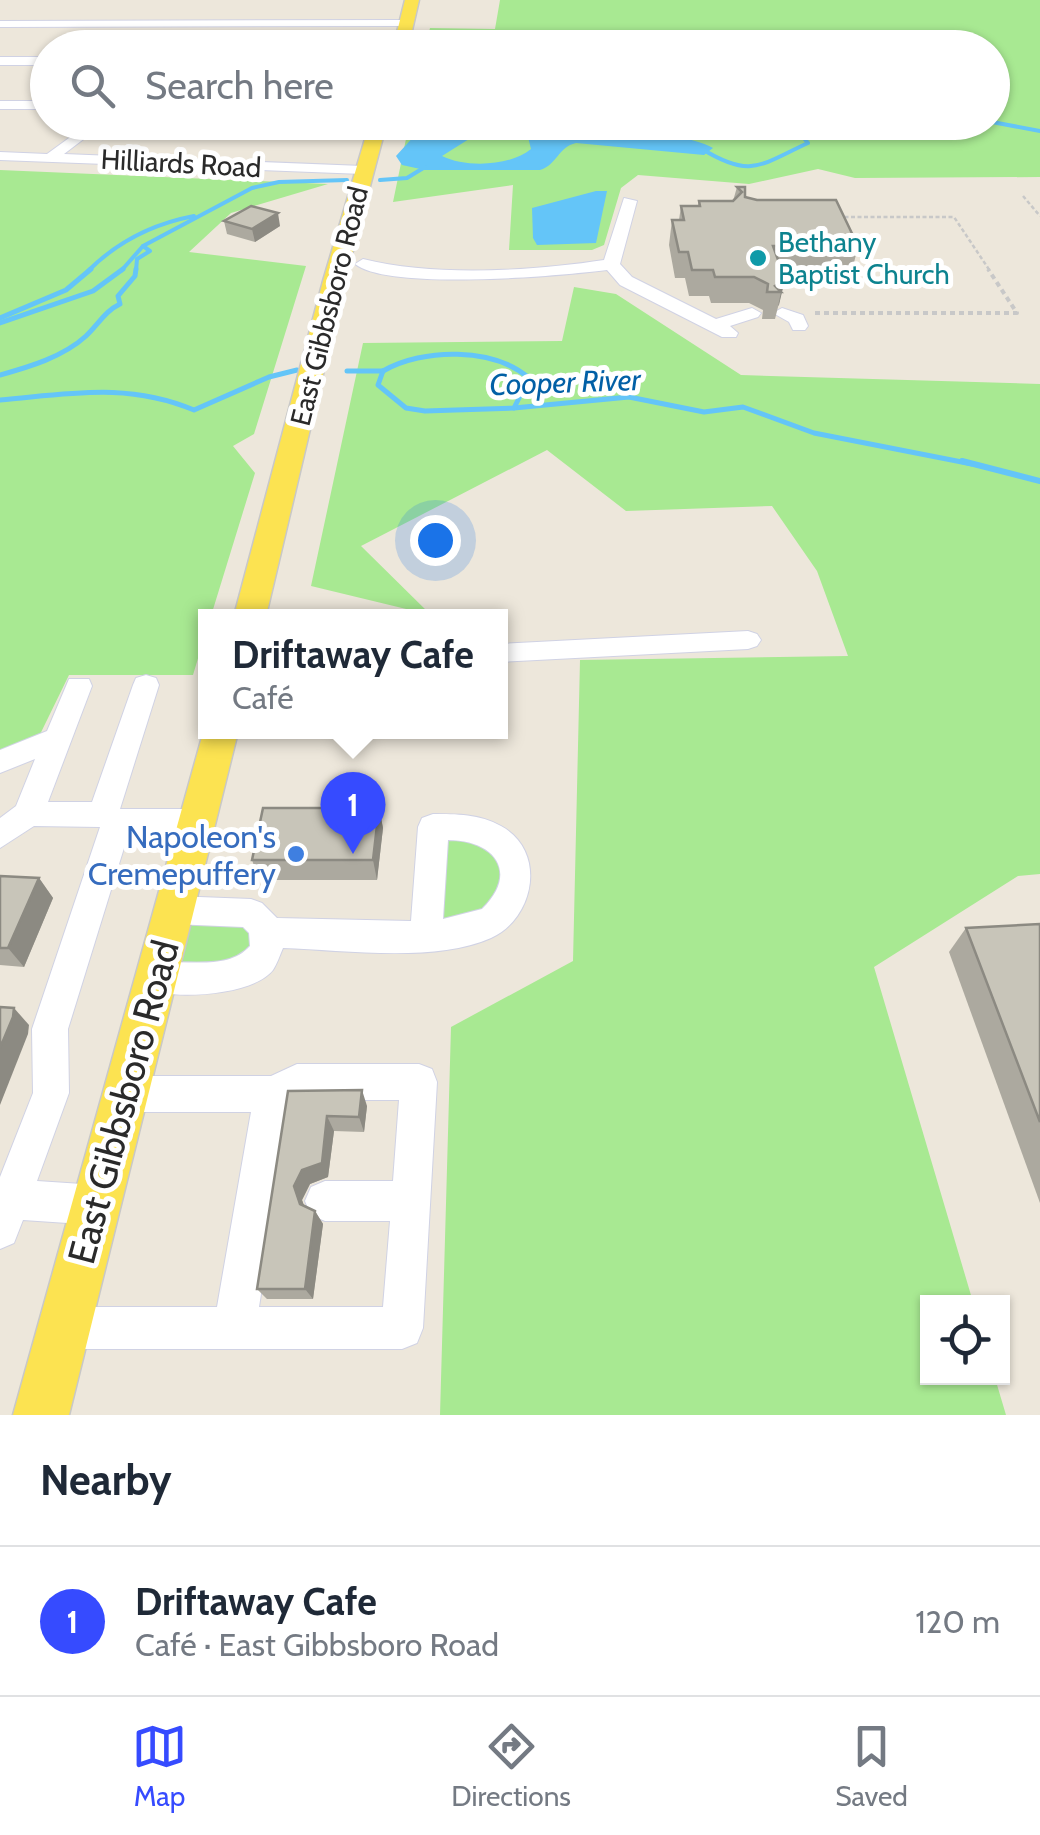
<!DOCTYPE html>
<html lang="en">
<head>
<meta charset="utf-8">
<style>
	:root { --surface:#fff; --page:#f2f2f3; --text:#1f2937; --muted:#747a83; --line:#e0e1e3; --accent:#364bff }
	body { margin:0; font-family:Cabin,sans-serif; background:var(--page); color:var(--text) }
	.controls { position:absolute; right:30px; bottom:30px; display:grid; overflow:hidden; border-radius:0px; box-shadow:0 2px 8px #0004 }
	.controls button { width:90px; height:90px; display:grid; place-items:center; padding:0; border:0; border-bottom:2px solid var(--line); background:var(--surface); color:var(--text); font:50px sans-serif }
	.you { position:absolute; left:435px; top:540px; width:35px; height:35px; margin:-25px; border:8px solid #fff; border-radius:50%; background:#1a73e8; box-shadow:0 0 0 15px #1a73e833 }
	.badge { display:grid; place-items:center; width:65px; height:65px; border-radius:50%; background:var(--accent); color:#fff; font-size:32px; font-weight:700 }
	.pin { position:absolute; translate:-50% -82px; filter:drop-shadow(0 2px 5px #0008) }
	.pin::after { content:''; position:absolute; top:52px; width:35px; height:30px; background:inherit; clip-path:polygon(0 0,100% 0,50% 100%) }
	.popup { position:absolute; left:198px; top:609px; width:310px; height:130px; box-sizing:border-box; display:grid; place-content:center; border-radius:0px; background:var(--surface); filter:drop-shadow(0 2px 8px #0005); font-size:32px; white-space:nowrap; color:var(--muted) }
	.popup b { font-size:38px; color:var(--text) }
	.popup::after { content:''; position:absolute; left:50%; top:100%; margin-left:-20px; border:20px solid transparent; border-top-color:var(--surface) }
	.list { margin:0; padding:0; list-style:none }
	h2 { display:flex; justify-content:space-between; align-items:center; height:130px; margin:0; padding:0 40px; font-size:42px }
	h2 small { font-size:32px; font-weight:400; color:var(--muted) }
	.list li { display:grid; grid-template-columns:65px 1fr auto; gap:30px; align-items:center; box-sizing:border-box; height:150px; padding:0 40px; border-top:2px solid var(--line) }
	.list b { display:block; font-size:38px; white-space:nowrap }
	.list p { margin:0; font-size:32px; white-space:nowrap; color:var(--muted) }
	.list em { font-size:32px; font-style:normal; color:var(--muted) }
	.icon { flex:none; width:55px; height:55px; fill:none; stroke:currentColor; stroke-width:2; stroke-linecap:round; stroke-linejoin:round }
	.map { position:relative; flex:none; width:1040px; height:1415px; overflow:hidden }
	.search { position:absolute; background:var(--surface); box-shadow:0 2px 8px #0004; left:30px; right:30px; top:30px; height:110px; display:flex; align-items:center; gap:25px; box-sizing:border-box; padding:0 35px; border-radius:55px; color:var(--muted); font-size:38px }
	.sheet { height:280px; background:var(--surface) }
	nav { display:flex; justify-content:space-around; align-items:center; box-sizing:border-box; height:140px; border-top:2px solid var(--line); background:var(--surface); font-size:28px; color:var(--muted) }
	nav a { display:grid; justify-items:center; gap:5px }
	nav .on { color:var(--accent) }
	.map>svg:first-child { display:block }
</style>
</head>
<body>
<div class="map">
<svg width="1040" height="1415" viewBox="0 0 1040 1415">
	<rect width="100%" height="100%" fill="#ede7db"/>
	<g fill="#a8e992">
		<path d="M500 0H1040V177L855 178 818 169 749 184 638 175 621 188 604 245 592 250H509L513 185 393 202 407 134H416L439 123 992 122V48L425 47 430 28 495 29Z"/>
		<path d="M0 170 328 184 231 213 189 252 306 266 254 434 233 446 255 473 211 616H205V635L193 675H69L27 761 0 767Z"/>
		<path d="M574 287 616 294 741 375 1040 384V874L1018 876 874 967 973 1302H928V1378H995L1006 1415H440L451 1027 573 961 580 660 848 656 817 571 772 506 626 511 547 450 361 546 431 615 311 586 363 343 562 341Z"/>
		<path d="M433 827 487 833 511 899 426 933Z"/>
		<path d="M173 910H241L263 954 156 978Z"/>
	</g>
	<g fill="#64c5f8">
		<path d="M433 123H510L485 129 442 156C466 168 511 166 531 149L527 133 556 128 557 134C587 125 687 132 713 148L704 155 576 143C558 147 557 165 540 170H425L402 165 396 156 416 134Z"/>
		<path d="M596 191H607L596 243 537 245 533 238 532 208Z"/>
	</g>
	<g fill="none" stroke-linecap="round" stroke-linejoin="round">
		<g stroke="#64c5f8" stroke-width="4">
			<path d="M992 122 1040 131"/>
			<path d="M702 149C751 179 760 165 808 143L790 122"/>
			<path d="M380 180 407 178 425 167"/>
			<path d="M88 271C118 241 152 224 194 216"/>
			<path d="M121 271 143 246 252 188 279 182 347 180"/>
			<path d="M136 271 137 259 150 251 143 246"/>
		</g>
		<g stroke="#64c5f8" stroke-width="5">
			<path d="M0 318 66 290 91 269"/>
			<path d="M0 323 93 291 123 269"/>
			<path d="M347 371H383"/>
			<path d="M383 371 378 385 406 408 425 411 514 408 629 397 704 412 743 407 814 433 972 464"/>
			<path d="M383 371C423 348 493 347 529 378L514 408"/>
			<path d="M0 375C29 367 63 357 86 336 98 325 105 311 120 304L118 296 135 276 136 269"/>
			<path d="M0 400C70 394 127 382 194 410L269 377 297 370"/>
		</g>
		<path stroke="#64c5f8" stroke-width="6" d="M962 461 1040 481"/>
		<g stroke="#d0d2e4" stroke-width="2">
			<g id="minor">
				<path d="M0 21 406 20 412 23 406 26 0 27Z"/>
				<rect x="0" y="57" width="48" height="8"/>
				<rect x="0" y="101" width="48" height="8"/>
				<path d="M91 122H106L64 154 363 166 370 170 363 174 0 160V152L47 154Z"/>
				<path d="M624 198 637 201 620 264 632 277 716 319 752 308 761 313 758 317 730 326 738 333 736 337H722L620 285 607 270C559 276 389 291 355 264L363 259C434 277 532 271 604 260Z"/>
				<path d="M782 308 803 315 808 326 805 330H793L789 322 773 313Z"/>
				<path d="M748 631 757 634 761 640 757 646 748 649 500 662V644Z"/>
				<path d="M146 675 156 678 159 685 120 809H196L207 813 211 822 207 831 196 835H128L68 1029 69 1093 37 1181 97 1185 111 1191 117 1205 111 1219 97 1225 23 1220 14 1243 0 1249V1177L33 1093 32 1029 100 827 34 826 0 848V818L16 806 35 759 0 773V750L47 731 69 679H89L92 686 48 802H92L133 685 136 678Z"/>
				<path d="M433 814C456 814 480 814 501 826 547 851 535 918 491 938 436 963 343 950 283 948 280 955 277 964 273 970 253 996 172 1000 144 989L139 978 144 967C177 954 224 975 250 946L249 933 243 927 173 924 162 920 157 910 162 900 173 896 251 899 262 903 277 918 411 921 418 827 422 818ZM448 840C494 840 520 872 482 909L443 919Z"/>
				<path d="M297 1064H419L432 1069 437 1082 423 1328 417 1343 402 1349H64L49 1343 43 1328 49 1313 64 1307H217L251 1112H125L112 1107 107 1094 112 1081 125 1076H271ZM299 1100H399L393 1181H325L311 1187 305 1201 311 1215 325 1221H390L383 1307H259L290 1105Z"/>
			</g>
		</g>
		<g stroke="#c8c8c8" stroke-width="3">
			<g id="major">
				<path d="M405 0H419L408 48H393Z"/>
				<path d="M370 122H387L345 281 266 616H234L323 281Z"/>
				<path d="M205 726V732H238L69 1415H13Z"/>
			</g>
		</g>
		<g stroke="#c8c8c8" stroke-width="2.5" stroke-dasharray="4 2.5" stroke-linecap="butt">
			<path d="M1023 196 1040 216"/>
			<path d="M838 217H954L990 271"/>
			<path d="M850 258 857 271"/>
		</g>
		<g stroke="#c8c8c8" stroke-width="4" stroke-dasharray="5 4" stroke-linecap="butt">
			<path d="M777 274H858L855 269"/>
			<path d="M815 313H1017L988 269"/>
		</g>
		<use href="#minor" fill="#fff" fill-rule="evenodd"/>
		<use href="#major" fill="#fce351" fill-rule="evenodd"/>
	</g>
	<g fill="#aca99f">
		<path d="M737 187 745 197 858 246 852 271H782L785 279 775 319H762L763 310 749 303H711L709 296H689L685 278H675L669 245 672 220H679L681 206H698L699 201H733Z"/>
		<path d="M224 221 280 226 255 242 227 234Z"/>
		<path d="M379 808 383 828 377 880H259L252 860Z"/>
		<path d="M0 876 39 878 53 898 24 967 0 965Z"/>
		<path d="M1040 924V1203L949 952 966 928Z"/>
		<path d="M288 1091 367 1106 364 1132 334 1131 328 1177 310 1184 302 1200 304 1206 315 1211 323 1224 313 1299H267L257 1289Z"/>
	</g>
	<g fill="#8c8a82">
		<path d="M278 213 280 226 255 242 252 229Z"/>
		<path d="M785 279 779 305 778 306 781 292 775 286Z"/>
		<path d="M379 808 383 828 377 880 373 860Z"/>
		<path d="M39 878 53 898 24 967 8 948Z"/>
		<path d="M14 1008 29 1025 28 1034 0 1105V1048Z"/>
		<path d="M362 1090 367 1106 364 1132 359 1117Z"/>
		<path d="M327 1116 334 1131 328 1177 310 1184 302 1200 308 1216 300 1204 294 1186Z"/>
		<path d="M315 1211 323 1224 313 1299 305 1289Z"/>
	</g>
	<g fill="#c8c5b9" stroke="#8c8a82" stroke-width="2.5">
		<path d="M737 187H745V197L757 200H836L858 246H773L785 279 775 286 781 292H767L768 284 754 277H715L713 270H692L688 252H679L672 220H684L681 206H700L699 201H733L742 192Z"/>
		<path d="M251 206 278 213 252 229 224 221Z"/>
		<path d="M263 808H379L373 860H252Z"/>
		<path d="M0 876 39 878 8 948H0Z"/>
		<path d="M1040 924V1122L966 928Z"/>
		<path d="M0 1007 14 1008 13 1017 0 1048Z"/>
		<path d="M362 1090 359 1117 327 1116 322 1163 302 1170 294 1186 300 1204 315 1211 305 1289H257L288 1091Z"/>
	</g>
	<circle fill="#0f9aa8" stroke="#fff" stroke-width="4" cx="758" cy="258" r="10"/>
	<circle fill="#3f7fe0" stroke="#fff" stroke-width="4" cx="296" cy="854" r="10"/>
	<g text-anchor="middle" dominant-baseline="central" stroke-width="10" stroke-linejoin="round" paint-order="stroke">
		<g font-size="28" fill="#2a2a2a" stroke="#fff">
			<text transform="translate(181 163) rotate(3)">Hilliards Road</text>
			<text transform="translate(329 306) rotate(-76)">East Gibbsboro Road</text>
		</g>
		<g font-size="28" fill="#0d838f" stroke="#fff" text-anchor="start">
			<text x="778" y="242">Bethany<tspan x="778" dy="32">Baptist Church</tspan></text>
		</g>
		<g font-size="30" font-style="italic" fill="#0260a6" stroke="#fff">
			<text transform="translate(565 382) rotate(-2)">Cooper River</text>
		</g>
		<g font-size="32" fill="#366cbe" stroke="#fff" text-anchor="end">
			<text x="276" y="836">Napoleon's<tspan x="276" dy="37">Cremepuffery</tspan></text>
		</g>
		<g font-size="38" fill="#2a2a2a" stroke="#fff">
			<text transform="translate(123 1102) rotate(-75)">East Gibbsboro Road</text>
		</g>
	</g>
</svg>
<div class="controls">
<button><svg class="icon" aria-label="locate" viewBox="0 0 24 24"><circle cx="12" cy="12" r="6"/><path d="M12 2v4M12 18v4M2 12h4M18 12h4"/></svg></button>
</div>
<div class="you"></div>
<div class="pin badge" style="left:353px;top:854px">1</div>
<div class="popup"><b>Driftaway Cafe</b>Café</div>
<div class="search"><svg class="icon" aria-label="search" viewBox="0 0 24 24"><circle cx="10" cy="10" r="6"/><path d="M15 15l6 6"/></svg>Search here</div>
</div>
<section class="sheet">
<h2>Nearby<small></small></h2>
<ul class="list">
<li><span class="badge">1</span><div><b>Driftaway Cafe</b><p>Café · East Gibbsboro Road</p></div><em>120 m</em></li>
</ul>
</section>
<nav>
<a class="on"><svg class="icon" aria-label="map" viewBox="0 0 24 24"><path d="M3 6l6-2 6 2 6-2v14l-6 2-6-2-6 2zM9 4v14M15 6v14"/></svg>Map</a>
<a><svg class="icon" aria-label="directions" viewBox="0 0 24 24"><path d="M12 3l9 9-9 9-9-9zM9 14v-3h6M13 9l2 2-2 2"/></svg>Directions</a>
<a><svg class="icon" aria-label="saved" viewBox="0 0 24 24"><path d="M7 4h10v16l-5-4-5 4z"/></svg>Saved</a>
</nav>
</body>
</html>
